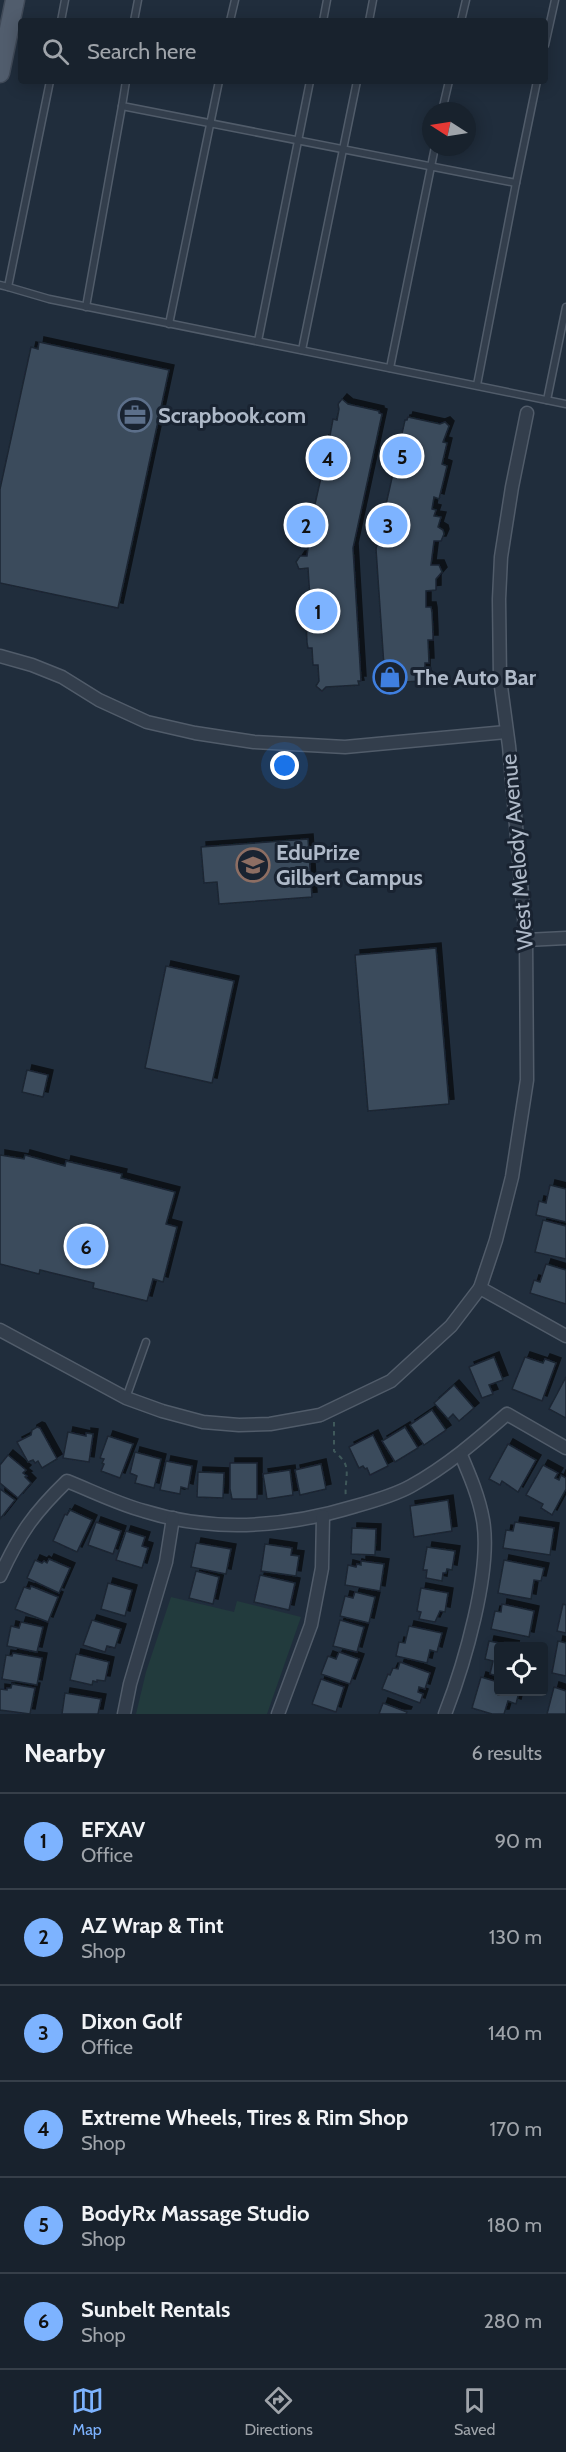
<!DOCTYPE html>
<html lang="en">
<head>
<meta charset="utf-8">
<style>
	:root { --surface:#18222d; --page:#252f39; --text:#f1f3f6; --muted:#9fa4aa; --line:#363f49; --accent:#7db3ff }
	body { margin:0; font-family:Cabin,sans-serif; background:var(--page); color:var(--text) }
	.controls { position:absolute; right:18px; bottom:18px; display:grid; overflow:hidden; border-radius:6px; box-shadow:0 3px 15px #0003 }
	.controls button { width:54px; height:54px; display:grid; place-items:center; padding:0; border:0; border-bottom:2px solid var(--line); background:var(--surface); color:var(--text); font:30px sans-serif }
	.compass { position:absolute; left:422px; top:102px; width:54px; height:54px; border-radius:50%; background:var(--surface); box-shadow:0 3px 15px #0003; rotate:282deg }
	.you { position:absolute; left:285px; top:766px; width:21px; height:21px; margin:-15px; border:4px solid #fff; border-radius:50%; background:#1a73e8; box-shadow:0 0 0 9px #1a73e833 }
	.badge { display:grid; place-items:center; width:39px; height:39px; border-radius:50%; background:var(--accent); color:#111; font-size:20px; font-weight:700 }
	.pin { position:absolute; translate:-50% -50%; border:3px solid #fff; box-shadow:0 2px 6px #0006 }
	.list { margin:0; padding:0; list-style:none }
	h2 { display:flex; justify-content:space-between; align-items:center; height:78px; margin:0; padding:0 24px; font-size:26px }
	h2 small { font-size:20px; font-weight:400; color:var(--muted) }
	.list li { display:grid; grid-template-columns:39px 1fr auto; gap:18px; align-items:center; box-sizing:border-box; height:96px; padding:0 24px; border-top:2px solid var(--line) }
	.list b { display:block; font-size:22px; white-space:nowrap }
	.list p { margin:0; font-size:20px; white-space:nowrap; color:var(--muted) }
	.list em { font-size:20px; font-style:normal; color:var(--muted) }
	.icon { flex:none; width:33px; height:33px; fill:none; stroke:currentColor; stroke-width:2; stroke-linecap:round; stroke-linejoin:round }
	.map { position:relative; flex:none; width:566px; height:1714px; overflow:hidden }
	.search { position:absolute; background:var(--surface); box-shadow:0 3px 15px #0003; left:18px; right:18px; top:18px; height:66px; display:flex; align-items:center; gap:15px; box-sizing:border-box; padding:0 21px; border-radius:6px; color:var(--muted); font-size:22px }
	.sheet { height:654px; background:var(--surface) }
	nav { display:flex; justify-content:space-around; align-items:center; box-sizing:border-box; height:84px; border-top:2px solid var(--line); background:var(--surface); font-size:16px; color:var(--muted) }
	nav a { display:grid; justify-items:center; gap:3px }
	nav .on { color:var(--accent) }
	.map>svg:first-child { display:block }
</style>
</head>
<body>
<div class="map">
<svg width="566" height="1714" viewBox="0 0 566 1714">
	<defs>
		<filter id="shadow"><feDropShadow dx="5" dy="-5" stdDeviation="0" flood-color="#0009"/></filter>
	</defs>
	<rect width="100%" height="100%" fill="#202d3c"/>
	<path fill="#223b3d" d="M171 1597 234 1612 237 1601 301 1617 267 1714H136L146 1672Z"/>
	<g fill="#3b4b5c" stroke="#1b2533" stroke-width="1.5" filter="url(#shadow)">
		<path d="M39 342 169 370 118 608 0 583V489L31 347 38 349Z"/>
		<path d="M342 399 348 404 379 411V413L382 414 353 548 361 681H358L359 685 326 687 322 691 316 686 319 681 318 665H313L312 648H308L307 643 306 620 307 615H311L308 568 299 569 296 562 300 556H307L310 532 301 529 299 522 303 518H308L309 512 313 513 322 473 317 472 324 440 329 441 333 419 337 420 339 409 338 404Z"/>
		<path d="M408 417 440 424 445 422 449 426 443 442 447 443 442 464 447 466 439 499 434 497 432 509 436 510 434 516 441 517 438 527 443 530 444 534 441 541H434L431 565H439L442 572 436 579V590L426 591V607H431L432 612 433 635V640H428L429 663H425V674L430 680 426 684 420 681 387 683 385 681 376 549 405 420H407Z"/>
		<path d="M308 839 312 897 219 904 217 882 204 883 201 847Z"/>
		<path d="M436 948 449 1104 368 1111 355 955Z"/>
		<path d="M166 966 234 981 212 1083 145 1068Z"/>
		<path d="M27 1070 48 1075 43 1097 22 1092Z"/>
		<path d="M0 1155 24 1159 25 1155 65 1166 66 1161 122 1174 121 1178 175 1192 166 1224 177 1227 163 1282 153 1279 147 1301 93 1288 94 1283 40 1270 39 1274 0 1264Z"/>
		<path d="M550 1185 566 1189V1222L536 1215 539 1201 546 1203Z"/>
		<path d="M543 1220 566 1226V1259L535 1252Z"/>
		<path d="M546 1264 566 1270V1304L530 1293 534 1280 540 1282Z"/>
		<path d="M494 1357 503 1380 489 1385 493 1394 482 1398 469 1367Z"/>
		<path d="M525 1357 543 1363 545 1359 556 1363 542 1401 512 1389Z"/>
		<path d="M566 1377V1418L549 1409Z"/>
		<path d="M454 1385 474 1408 459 1421 453 1414 448 1419 434 1403Z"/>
		<path d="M432 1410 446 1430 424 1445 410 1425Z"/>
		<path d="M37 1427 40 1428 57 1459 42 1468 38 1461 35 1463 33 1460 28 1462 17 1442 31 1435 32 1430Z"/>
		<path d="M405 1427 418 1448 395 1462 382 1441Z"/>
		<path d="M68 1432 86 1436V1433L93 1434 89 1462 63 1458Z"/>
		<path d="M373 1435 388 1466 370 1475 367 1468 365 1469 363 1466 359 1468 349 1447Z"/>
		<path d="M108 1436 133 1444 120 1478 101 1471 104 1464 102 1463 104 1459 100 1458Z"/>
		<path d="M508 1444 536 1460 518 1492 502 1481 500 1485 489 1479Z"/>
		<path d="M135 1452 161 1459 154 1488 135 1483 137 1476 130 1473Z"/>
		<path d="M8 1455 26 1470 23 1473 27 1476 25 1477 31 1483 18 1498 0 1483V1465Z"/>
		<path d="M166 1461 192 1466 188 1489 181 1487 180 1494 160 1490Z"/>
		<path d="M230 1463H257V1499H232L230 1489Z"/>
		<path d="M321 1464 326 1489 300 1495 295 1470Z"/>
		<path d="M543 1465 558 1473 555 1478 559 1480 561 1475 566 1478V1489L552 1515 541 1508 543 1504 526 1495Z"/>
		<path d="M290 1470 293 1495 267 1499 263 1474Z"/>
		<path d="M198 1472 224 1473 223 1498 197 1497Z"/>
		<path d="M0 1489 15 1500 0 1519Z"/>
		<path d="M448 1500 452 1531 414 1537 410 1506Z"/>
		<path d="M70 1510 92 1520 77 1552 53 1541 65 1514 67 1515Z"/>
		<path d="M96 1522 121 1531 113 1554 88 1545Z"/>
		<path d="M515 1522 554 1528 550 1555 503 1548 506 1530 513 1531Z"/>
		<path d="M352 1528 376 1529 375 1555 351 1554Z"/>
		<path d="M126 1531 145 1537 142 1546 148 1548 142 1568 116 1560Z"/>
		<path d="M196 1543 231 1549 226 1574 191 1567Z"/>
		<path d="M265 1544 292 1548 291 1555 299 1556 296 1576 261 1571Z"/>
		<path d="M427 1547 455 1551 452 1570 447 1569 446 1573H443L442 1581 426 1578 427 1570H423Z"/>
		<path d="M49 1559 70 1568 59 1593 27 1578 35 1560 42 1563 44 1561 47 1563Z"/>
		<path d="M504 1560 544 1568 541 1581 534 1580 531 1599 498 1593Z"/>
		<path d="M361 1561 384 1564 380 1591 345 1585 348 1565 356 1567 357 1564 361 1565Z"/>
		<path d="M196 1571 219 1577 213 1604 189 1598Z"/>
		<path d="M260 1575 295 1583 289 1610 254 1602Z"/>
		<path d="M108 1583 132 1590 125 1616 101 1609Z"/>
		<path d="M31 1586 58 1597 48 1622 15 1609 24 1587 30 1589Z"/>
		<path d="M421 1588 448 1593 445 1612 440 1611 435 1622 419 1619 421 1612 417 1611Z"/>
		<path d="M355 1592 375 1597 369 1623 340 1616 345 1596 353 1598Z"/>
		<path d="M502 1604 534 1611 529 1637 491 1629 495 1611 501 1612Z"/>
		<path d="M563 1604 566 1605V1633L557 1631Z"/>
		<path d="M92 1620 121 1629 115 1648 107 1646 105 1652 83 1645Z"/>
		<path d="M340 1620 364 1627 357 1652 333 1646Z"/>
		<path d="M21 1622 43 1627 37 1652 7 1646 11 1626 19 1628Z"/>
		<path d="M409 1626 442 1633 437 1652 430 1650 427 1663 396 1656 399 1642 405 1643Z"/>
		<path d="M489 1641 515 1646H498V1676L490 1674 493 1661 485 1659Z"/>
		<path d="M558 1641 566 1643V1676L552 1673Z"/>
		<path d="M339 1652 359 1659 350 1684 321 1674 328 1656 336 1659Z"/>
		<path d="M13 1653 42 1658 37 1685 2 1679 6 1655 12 1656Z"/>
		<path d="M76 1654 109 1662 105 1681 97 1680V1682L93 1681 92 1685 70 1680Z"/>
		<path d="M400 1662 430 1673 425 1689 419 1687 418 1692 423 1694 420 1703 382 1689 388 1674 390 1675 393 1668 398 1669Z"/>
		<path d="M481 1677 498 1682V1692H519L516 1704 508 1701 504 1714H492L472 1708Z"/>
		<path d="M321 1679 344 1687 336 1712 312 1704Z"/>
		<path d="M12 1684 35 1688 30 1714 0 1710V1689L7 1690V1688H11Z"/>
		<path d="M554 1687 566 1691V1714H547Z"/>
		<path d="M65 1693 101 1699 98 1714H62Z"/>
		<path d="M383 1703 407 1712 406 1714H379Z"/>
	</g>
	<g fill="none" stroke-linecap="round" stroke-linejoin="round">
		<g stroke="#515c6a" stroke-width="9">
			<g id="service">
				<path d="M61 21 65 0"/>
				<path d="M134 21 138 0"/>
				<path d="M230 21 235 0"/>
				<path d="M323 21 327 0"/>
				<path d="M369 21 373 0"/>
				<path d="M461 21 466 0"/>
				<path d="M545 45 555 0"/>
				<path d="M126 81 122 106 516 183 537 81"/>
				<path d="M442 111 449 81"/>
				<path d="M0 285 8 287 50 81"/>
				<path d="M8 287 49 299 566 404"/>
				<path d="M86 307 122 106"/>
				<path d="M169 324 219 81"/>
				<path d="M258 341 310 81"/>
				<path d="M302 350 357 81"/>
				<path d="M390 368 435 147"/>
				<path d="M477 385 516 183"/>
				<path d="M547 400 566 307"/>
				<path d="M126 1398 146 1342"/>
			</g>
		</g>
		<g stroke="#515c6a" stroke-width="15">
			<g id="minor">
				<path d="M0 656 32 665 62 677 99 700 147 722 195 733 254 742 345 747 506 732"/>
				<path d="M526 940 566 938"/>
				<path d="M480 1288 566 1336"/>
				<path d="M0 1330 126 1398 162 1411 203 1422 239 1425 270 1424 320 1415 391 1381 451 1326 480 1288 496 1240 512 1177 527 1080 526 940 509 746 500 679 499 599 501 557 512 487 527 413"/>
				<path d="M0 1576C20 1533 33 1514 67 1481 92 1491 118 1504 144 1511 214 1533 287 1527 356 1506 374 1501 395 1495 411 1486 447 1466 476 1441 507 1414L566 1448"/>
				<path d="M124 1714 130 1684 166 1562 173 1518"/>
				<path d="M278 1714 311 1625 322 1568 323 1516"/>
				<path d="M445 1714C464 1665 492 1571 483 1520 479 1497 470 1476 461 1455"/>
			</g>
		</g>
		<g stroke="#404a58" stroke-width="21">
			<path id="primary" d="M0 73 15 0"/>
		</g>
		<path stroke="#3f585a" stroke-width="2" stroke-dasharray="4.5 4.5" stroke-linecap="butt" d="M334 1422V1451C337 1454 342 1458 344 1462 350 1470 344 1486 346 1497"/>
		<use href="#service" stroke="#333e4c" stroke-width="6"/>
		<use href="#minor" stroke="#333e4c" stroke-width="12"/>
		<use href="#primary" stroke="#515d6d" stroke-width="18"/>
	</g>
	<defs>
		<g id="office-ring" transform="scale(1.725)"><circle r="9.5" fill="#192331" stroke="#5c6f8a" stroke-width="1.5"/><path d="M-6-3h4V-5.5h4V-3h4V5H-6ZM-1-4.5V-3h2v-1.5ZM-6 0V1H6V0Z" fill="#5c6f8a"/></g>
		<g id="shop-ring" transform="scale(1.725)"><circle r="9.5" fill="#192331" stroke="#3f7fe0" stroke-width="1.5"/><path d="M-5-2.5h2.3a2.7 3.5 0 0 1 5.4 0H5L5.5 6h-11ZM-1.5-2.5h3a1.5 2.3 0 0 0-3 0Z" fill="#3f7fe0"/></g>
		<g id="school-ring" transform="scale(1.725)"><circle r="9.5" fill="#192331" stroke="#8d6e63" stroke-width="1.5"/><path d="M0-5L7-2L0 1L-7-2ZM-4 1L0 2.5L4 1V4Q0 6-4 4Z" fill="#8d6e63"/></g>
	</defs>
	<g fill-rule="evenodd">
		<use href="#office-ring" x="135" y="415"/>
		<use href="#shop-ring" x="390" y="677"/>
		<use href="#school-ring" x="253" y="865"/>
	</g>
	<g text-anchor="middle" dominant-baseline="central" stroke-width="6" stroke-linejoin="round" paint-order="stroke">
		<g font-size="22" font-weight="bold" fill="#aeb9c8" stroke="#192331" text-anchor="start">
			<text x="158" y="415">Scrapbook.com</text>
			<text x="413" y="677">The Auto Bar</text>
			<text x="276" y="852">EduPrize<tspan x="276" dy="25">Gilbert Campus</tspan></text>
		</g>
		<g font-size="22" fill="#aeb9c8" stroke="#192331">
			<text transform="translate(517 852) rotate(-95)">West Melody Avenue</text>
		</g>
	</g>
</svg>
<div class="controls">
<button><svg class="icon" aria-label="locate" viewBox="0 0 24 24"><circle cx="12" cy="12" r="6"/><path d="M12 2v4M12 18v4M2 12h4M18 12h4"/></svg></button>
</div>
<svg class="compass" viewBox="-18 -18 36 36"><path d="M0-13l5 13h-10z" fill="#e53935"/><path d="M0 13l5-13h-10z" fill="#9fa4aa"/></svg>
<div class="you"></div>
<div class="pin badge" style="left:318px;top:611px">1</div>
<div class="pin badge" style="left:306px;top:525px">2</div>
<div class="pin badge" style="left:388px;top:525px">3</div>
<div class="pin badge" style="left:328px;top:458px">4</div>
<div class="pin badge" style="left:402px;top:456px">5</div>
<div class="pin badge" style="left:86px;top:1246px">6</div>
<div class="search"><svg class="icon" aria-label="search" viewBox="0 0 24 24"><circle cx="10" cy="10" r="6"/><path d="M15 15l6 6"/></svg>Search here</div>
</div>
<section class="sheet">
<h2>Nearby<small>6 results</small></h2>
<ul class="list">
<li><span class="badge">1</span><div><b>EFXAV</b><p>Office</p></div><em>90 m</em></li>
<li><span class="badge">2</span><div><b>AZ Wrap &amp; Tint</b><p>Shop</p></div><em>130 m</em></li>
<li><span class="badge">3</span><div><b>Dixon Golf</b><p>Office</p></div><em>140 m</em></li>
<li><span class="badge">4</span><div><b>Extreme Wheels, Tires &amp; Rim Shop</b><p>Shop</p></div><em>170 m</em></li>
<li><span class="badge">5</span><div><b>BodyRx Massage Studio</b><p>Shop</p></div><em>180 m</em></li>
<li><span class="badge">6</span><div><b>Sunbelt Rentals</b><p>Shop</p></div><em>280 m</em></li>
</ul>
</section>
<nav>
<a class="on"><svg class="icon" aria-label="map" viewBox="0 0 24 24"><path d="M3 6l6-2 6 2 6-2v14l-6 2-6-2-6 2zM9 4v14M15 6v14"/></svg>Map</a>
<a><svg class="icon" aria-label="directions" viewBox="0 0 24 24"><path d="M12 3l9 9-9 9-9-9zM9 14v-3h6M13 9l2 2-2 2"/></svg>Directions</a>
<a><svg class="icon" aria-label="saved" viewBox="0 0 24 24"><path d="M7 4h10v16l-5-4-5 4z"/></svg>Saved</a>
</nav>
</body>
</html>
